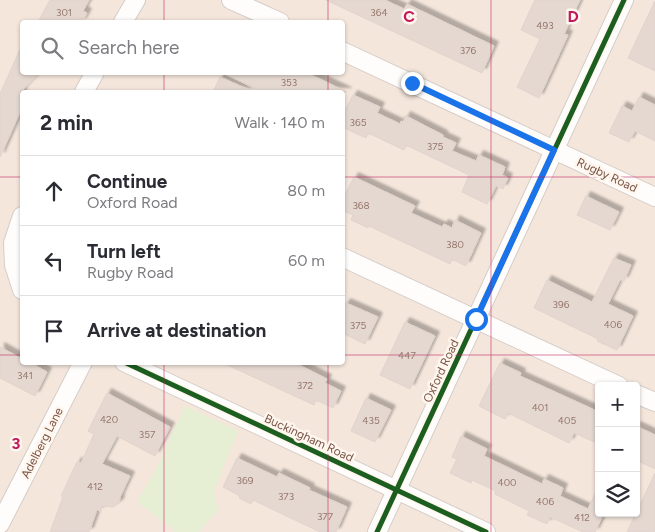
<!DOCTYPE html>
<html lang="en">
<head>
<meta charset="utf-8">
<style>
	:root { --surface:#fff; --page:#f2f2f3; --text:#2b2b33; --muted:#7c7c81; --line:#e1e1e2 }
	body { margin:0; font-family:Figtree,sans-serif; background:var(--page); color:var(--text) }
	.controls { position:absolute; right:15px; bottom:15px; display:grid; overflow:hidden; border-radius:5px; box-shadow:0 1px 4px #0004 }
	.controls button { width:45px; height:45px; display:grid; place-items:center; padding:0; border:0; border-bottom:1px solid var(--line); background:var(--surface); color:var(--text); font:25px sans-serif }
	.stop { position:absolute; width:15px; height:15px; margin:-11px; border:4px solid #1a73e8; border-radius:50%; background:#fff }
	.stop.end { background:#1a73e8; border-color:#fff; box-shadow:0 1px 5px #0008 }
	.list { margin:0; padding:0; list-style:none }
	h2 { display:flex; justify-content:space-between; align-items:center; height:65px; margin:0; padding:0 20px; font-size:21px }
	h2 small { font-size:16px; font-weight:400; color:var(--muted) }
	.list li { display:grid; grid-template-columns:32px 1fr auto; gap:15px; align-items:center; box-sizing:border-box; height:70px; padding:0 20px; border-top:1px solid var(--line) }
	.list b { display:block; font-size:19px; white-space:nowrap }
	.list p { margin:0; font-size:16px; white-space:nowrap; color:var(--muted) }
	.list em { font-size:16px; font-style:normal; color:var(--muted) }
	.icon { flex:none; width:28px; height:28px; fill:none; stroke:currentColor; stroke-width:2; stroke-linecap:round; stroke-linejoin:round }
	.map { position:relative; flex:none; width:655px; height:532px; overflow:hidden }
	.search { position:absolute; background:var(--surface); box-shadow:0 1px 4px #0004; left:20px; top:20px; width:325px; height:55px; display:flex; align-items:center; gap:12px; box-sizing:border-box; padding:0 18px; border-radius:5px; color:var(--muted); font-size:19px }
	.panel { position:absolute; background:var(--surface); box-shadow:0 1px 4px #0004; left:20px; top:90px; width:325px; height:275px; border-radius:5px }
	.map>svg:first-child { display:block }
</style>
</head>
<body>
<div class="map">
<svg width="655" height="532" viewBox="0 0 655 532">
	<defs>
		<filter id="shadow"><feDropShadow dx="4.5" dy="-4.5" stdDeviation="1" flood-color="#0004"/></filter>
	</defs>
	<rect width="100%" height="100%" fill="#f8f1eb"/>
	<path fill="#f4e6db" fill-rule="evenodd" d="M0 0H655V532H0ZM22 22H342V72H22ZM22 92H342V362H22ZM599 386H636V513H599Z"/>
	<path fill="#e6efd4" d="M185 406 238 431 214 490 218 510 198 532H177L137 502 154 473Z"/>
	<g fill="#e5d8d1" stroke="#e1d3cc" filter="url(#shadow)">
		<path d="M50 0H89L83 11 87 13 82 22H38Z"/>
		<path d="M326 0H385L404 9 407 4 494 46 482 73Z"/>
		<path d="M535 0H580L564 34 568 35 539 98 517 87 540 39 521 30Z"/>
		<path d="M655 1V71L628 58Z"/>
		<path d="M22 45V72H40L22 91V108L0 157V94Z"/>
		<path d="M221 72H305L347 92H263Z"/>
		<path d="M220 77 254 92H213Z"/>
		<path d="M353 95 380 107 377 113 400 124 401 121 403 122 406 116 443 135V137L456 143 452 151 476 161 479 155 505 167 502 175 508 178 503 189 496 186 487 204 462 192 469 175 406 145 404 150 368 133 366 138 342 127V116Z"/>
		<path d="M639 97 655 105V141L635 131 629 142 609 133 622 106 632 111Z"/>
		<path d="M354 177 415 206 411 213 442 227 444 224 452 228 455 220 481 233 466 266 452 259 450 264 369 226 368 228 351 220 353 215 342 210V201Z"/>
		<path d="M586 196 619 212 610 230 577 215Z"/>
		<path d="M614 258 631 265 624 281 620 280 608 304 633 316 617 350 597 341 598 339 534 308 547 280 592 302Z"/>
		<path d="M346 303 378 317 365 344 342 333V310Z"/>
		<path d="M405 322 435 336 410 389 380 375Z"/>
		<path d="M0 347 22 359V362H29L47 372 35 396 0 378Z"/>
		<path d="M221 362H293L327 379 325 383 341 391 333 408 316 400 314 405Z"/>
		<path d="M500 363 521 373 520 376 599 412V444L574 433 569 443 508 413 505 419 479 406Z"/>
		<path d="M107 393 170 427 155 456 117 436 102 464 130 476 120 497 119 503 113 507 102 506 100 511 97 510 89 532H50L63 497 61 496 77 462 81 463 94 434 88 431Z"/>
		<path d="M366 398 391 410 375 442 351 431Z"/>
		<path d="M636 426 655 435V469L636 460Z"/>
		<path d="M461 436 487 449 484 456 542 484 544 479 563 488 560 496 588 509 599 485V513H604L595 532H583L550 517 547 524 527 515 529 511 495 494 496 491 472 480 471 483 450 473 457 459 452 457Z"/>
		<path d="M237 458 277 477 279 473 310 488 309 490 347 507 336 532H320L253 500 251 504 239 498 240 496 223 487Z"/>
		<path d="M655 473V532H627L640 505Z"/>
	</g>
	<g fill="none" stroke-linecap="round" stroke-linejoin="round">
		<g stroke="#d6cdc8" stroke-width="20">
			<g id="minor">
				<path d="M231 0 280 22"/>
				<path d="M123 22 136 0"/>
				<path d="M342 51 655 197"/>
				<path d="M84 92 95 72"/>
				<path d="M22 216 13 243 14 265 22 290"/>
				<path d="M342 257 619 386"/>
				<path d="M124 362 486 532"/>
				<path d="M636 394 655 402"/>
				<path d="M0 524 83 362"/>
				<path d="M377 532 624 0"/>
			</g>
		</g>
		<use href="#minor" stroke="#fefdfc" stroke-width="18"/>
		<g stroke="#fff6ed" stroke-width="8">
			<g id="cycleway">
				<path d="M124 362 486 532"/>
				<path d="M377 532 624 0"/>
			</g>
		</g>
		<use href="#cycleway" stroke="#1b5e20" stroke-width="5"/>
	</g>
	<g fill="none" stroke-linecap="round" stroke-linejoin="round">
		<path stroke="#1a73e8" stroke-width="6" d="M412 83 554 150 476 319"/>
	</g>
	<path fill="none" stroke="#c2185b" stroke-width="1" stroke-opacity="0.55" d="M164 0V22M328 0V22M491 0V532M164 72V92M328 72V92M0 177H22M342 177H655M0 355H22M342 355H655M164 362V532M328 362V532"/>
	<g text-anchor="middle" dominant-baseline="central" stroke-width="5" stroke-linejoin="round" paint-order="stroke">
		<g font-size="10" fill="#96776c">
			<text x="64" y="12">301</text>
			<text x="379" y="12">364</text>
			<text x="545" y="25">493</text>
			<text x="468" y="50">376</text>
			<text x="289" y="82">353</text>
			<text x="358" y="122">365</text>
			<text x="435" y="146">375</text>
			<text x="361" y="205">368</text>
			<text x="455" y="244">380</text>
			<text x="561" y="304">396</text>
			<text x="613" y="324">406</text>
			<text x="358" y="325">375</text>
			<text x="407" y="355">447</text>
			<text x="25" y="375">341</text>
			<text x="305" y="385">372</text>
			<text x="540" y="407">401</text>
			<text x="109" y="419">420</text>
			<text x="371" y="420">435</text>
			<text x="567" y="420">405</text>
			<text x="147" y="434">357</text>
			<text x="245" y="480">369</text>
			<text x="507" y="482">400</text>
			<text x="95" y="486">412</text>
			<text x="286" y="496">373</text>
			<text x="545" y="501">406</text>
			<text x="325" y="516">377</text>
			<text x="582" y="517">412</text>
		</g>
		<g font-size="12" fill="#795448" stroke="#fff6ed">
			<text transform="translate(607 175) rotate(25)">Rugby Road</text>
			<text transform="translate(441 371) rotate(-65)">Oxford Road</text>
			<text transform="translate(309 438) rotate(25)">Buckingham Road</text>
			<text transform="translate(42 443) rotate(-63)">Adelberg Lane</text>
		</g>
	</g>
	<g font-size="16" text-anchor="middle" font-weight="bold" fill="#c2185b" stroke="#fff6ed" stroke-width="5" stroke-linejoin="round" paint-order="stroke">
		<text x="409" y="22">C</text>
		<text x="573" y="22">D</text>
		<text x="16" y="449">3</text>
	</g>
</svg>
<div class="controls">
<button>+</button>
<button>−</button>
<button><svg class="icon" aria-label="layers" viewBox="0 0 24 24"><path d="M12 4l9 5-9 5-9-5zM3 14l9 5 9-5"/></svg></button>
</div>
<div class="stop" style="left:476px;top:319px"></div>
<div class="stop end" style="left:412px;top:83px"></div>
<div class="search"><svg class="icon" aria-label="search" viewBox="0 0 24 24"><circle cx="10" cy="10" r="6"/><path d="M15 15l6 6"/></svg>Search here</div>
<section class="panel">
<h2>2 min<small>Walk · 140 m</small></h2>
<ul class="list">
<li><svg class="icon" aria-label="ahead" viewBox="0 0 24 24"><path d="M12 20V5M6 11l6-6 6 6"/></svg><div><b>Continue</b><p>Oxford Road</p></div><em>80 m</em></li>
<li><svg class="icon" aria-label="left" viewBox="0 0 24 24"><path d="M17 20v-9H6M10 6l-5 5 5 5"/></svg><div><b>Turn left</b><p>Rugby Road</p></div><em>60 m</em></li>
<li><svg class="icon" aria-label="arrive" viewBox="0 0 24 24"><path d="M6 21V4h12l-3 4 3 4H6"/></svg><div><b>Arrive at destination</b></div></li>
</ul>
</section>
</div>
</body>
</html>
